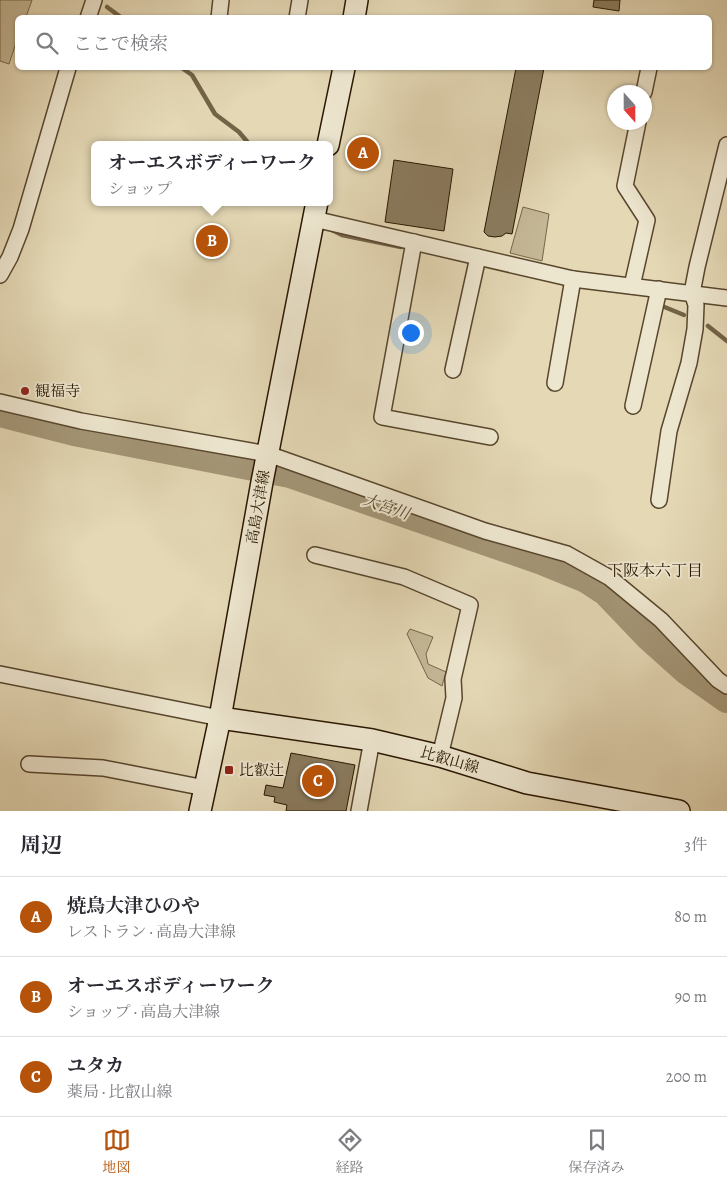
<!DOCTYPE html>
<html lang="ja">
<head>
<meta charset="utf-8">
<style>
	:root { --surface:#fff; --page:#f2f2f3; --text:#2b2b33; --muted:#7c7c81; --line:#e1e1e2; --accent:#b45309 }
	body { margin:0; font-family:Alegreya,"Noto Serif JP",serif; background:var(--page); color:var(--text) }
	.compass { position:absolute; left:607px; top:85px; width:45px; height:45px; border-radius:50%; background:var(--surface); box-shadow:0 1px 4px #0004; rotate:159deg }
	.you { position:absolute; left:410px; top:332px; width:18px; height:18px; margin:-12px; border:4px solid #fff; border-radius:50%; background:#1a73e8; box-shadow:0 0 0 8px #1a73e833 }
	.badge { display:grid; place-items:center; width:32px; height:32px; border-radius:50%; background:var(--accent); color:#fff; font-size:16px; font-weight:700 }
	.pin { position:absolute; translate:-50% -50%; border:2px solid #fff; box-shadow:0 1px 5px #0006 }
	.popup { position:absolute; left:91px; top:141px; width:242px; height:65px; box-sizing:border-box; display:grid; place-content:center; border-radius:8px; background:var(--surface); filter:drop-shadow(0 1px 4px #0005); font-size:16px; white-space:nowrap; color:var(--muted) }
	.popup b { font-size:19px; color:var(--text) }
	.popup::after { content:''; position:absolute; left:50%; top:100%; margin-left:-10px; border:10px solid transparent; border-top-color:var(--surface) }
	.list { margin:0; padding:0; list-style:none }
	h2 { display:flex; justify-content:space-between; align-items:center; height:65px; margin:0; padding:0 20px; font-size:21px }
	h2 small { font-size:16px; font-weight:400; color:var(--muted) }
	.list li { display:grid; grid-template-columns:32px 1fr auto; gap:15px; align-items:center; box-sizing:border-box; height:80px; padding:0 20px; border-top:1px solid var(--line) }
	.list b { display:block; font-size:19px; white-space:nowrap }
	.list p { margin:0; font-size:16px; white-space:nowrap; color:var(--muted) }
	.list em { font-size:16px; font-style:normal; color:var(--muted) }
	.icon { flex:none; width:28px; height:28px; fill:none; stroke:currentColor; stroke-width:2; stroke-linecap:round; stroke-linejoin:round }
	.map { position:relative; flex:none; width:727px; height:811px; overflow:hidden }
	.search { position:absolute; background:var(--surface); box-shadow:0 1px 4px #0004; left:15px; right:15px; top:15px; height:55px; display:flex; align-items:center; gap:12px; box-sizing:border-box; padding:0 18px; border-radius:8px; color:var(--muted); font-size:19px }
	.sheet { height:305px; background:var(--surface) }
	nav { display:flex; justify-content:space-around; align-items:center; box-sizing:border-box; height:70px; border-top:1px solid var(--line); background:var(--surface); font-size:14px; color:var(--muted) }
	nav a { display:grid; justify-items:center; gap:2px }
	nav .on { color:var(--accent) }
	.map>svg:first-child { display:block }
</style>
</head>
<body>
<div class="map">
<svg width="727" height="811" viewBox="0 0 727 811">
	<rect width="100%" height="100%" fill="#e4d8b5"/>
	<filter id="stains"><feTurbulence type="fractalNoise" baseFrequency=".004" numOctaves="4"/><feColorMatrix values="0 0 0 0 .2 0 0 0 0 .09 0 0 0 0 .02 0 0 0 .5 -.17"/></filter>
	<radialGradient id="worn" r=".72"><stop offset=".6" stop-color="#630" stop-opacity="0"/><stop offset="1" stop-color="#630" stop-opacity=".3"/></radialGradient>
	<g fill="#c4b796" stroke="#76664b">
		<path d="M0 0H32L26 17 18 18 17 40 9 64 0 61Z"/>
		<path d="M523 207 549 214 542 261 510 253Z"/>
		<path d="M410 629 433 637 426 654 428 664 446 672 442 686 428 678 407 634Z"/>
	</g>
	<g fill="none" stroke-linecap="round" stroke-linejoin="round">
		<g stroke="#736347" stroke-width="4.5">
			<path d="M107 7 122 18"/>
			<path d="M182 68 192 75 215 114 239 132 250 145"/>
			<path d="M330 229 342 235 401 247"/>
			<path d="M662 306 684 315"/>
			<path d="M708 326 727 341"/>
		</g>
		<path stroke="#a49677" stroke-width="28" d="M0 413 74 432 290 474 542 561 586 579 606 592 649 637 687 671 727 699"/>
	</g>
	<g fill="#8a7b5e" stroke="#291600">
		<path d="M594 0H620L619 11 593 7Z"/>
		<path d="M516 68H544L512 234 506 233 502 236 495 237 488 236 484 232Z"/>
		<path d="M394 160 453 169 444 231 385 222Z"/>
		<path d="M291 753 355 765 346 811H286L287 805 274 802 275 797 264 795 266 785 283 788Z"/>
	</g>
	<g fill="none" stroke-linecap="round" stroke-linejoin="round">
		<g stroke="#58462d" stroke-width="18">
			<g id="street">
				<path d="M88 18 94 0"/>
				<path d="M219 18 221 0"/>
				<path d="M297 18 300 0"/>
				<path d="M644 92 649 68"/>
				<path d="M314 219 573 279 727 298"/>
				<path d="M414 242 382 417 490 437"/>
				<path d="M0 275 10 257 21 229 68 68"/>
				<path d="M632 286 647 220 625 186 638 122"/>
				<path d="M453 370 478 257"/>
				<path d="M555 383 573 279"/>
				<path d="M0 402 81 421 268 454 485 531 567 554 610 578 661 620 718 680 727 686"/>
				<path d="M633 406 659 289"/>
				<path d="M659 500 669 431 689 363 695 329 696 305 692 293 697 267 727 145"/>
				<path d="M315 555 404 577 470 605 453 679 454 698 440 756"/>
				<path d="M0 674 220 718"/>
				<path d="M29 764 103 768 205 788"/>
				<path d="M359 811 372 740"/>
			</g>
		</g>
		<g stroke="#291600" stroke-width="24">
			<g id="secondary">
				<path d="M354 18 357 0"/>
				<path d="M328 145 344 68"/>
				<path d="M220 718 372 740 440 756 527 783 679 811"/>
				<path d="M200 811 220 718 262 482 317 202"/>
			</g>
		</g>
		<use href="#street" stroke="#ede6cf" stroke-width="15"/>
		<use href="#secondary" stroke="#ede6cf" stroke-width="21"/>
	</g>
	<g fill="#8f2418" stroke="#ede6cf" stroke-width="2">
		<circle cx="25" cy="391" r="5"/>
		<rect x="224" y="765" width="10" height="10" rx="2.5"/>
	</g>
	<g text-anchor="middle" dominant-baseline="central" stroke-width="4" stroke-linejoin="round" paint-order="stroke">
		<g font-size="15" fill="#291600" stroke="#ede6cf" text-anchor="start">
			<text x="35" y="391">観福寺</text>
			<text x="239" y="770">比叡辻</text>
		</g>
		<g font-size="15" fill="#291600" stroke="#ede6cf">
			<text transform="translate(258 507) rotate(-80)">高島大津線</text>
			<text transform="translate(450 760) rotate(16)">比叡山線</text>
		</g>
		<g font-size="16" font-style="italic" fill="#5a4930" stroke="#ede6cf">
			<text transform="translate(386 507) rotate(19)">大宮川</text>
		</g>
		<g font-size="16" fill="#291600" stroke="#ede6cf">
			<text x="655" y="571">下阪本六丁目</text>
		</g>
	</g>
	<rect width="100%" height="100%" filter="url(#stains)"/>
	<rect width="100%" height="100%" fill="url(#worn)"/>
</svg>
<svg class="compass" viewBox="-18 -18 36 36"><path d="M0-13l5 13h-10z" fill="#e53935"/><path d="M0 13l5-13h-10z" fill="#7c7c81"/></svg>
<div class="you"></div>
<div class="pin badge" style="left:363px;top:153px">A</div>
<div class="pin badge" style="left:212px;top:241px">B</div>
<div class="popup"><b>オーエスボディーワーク</b>ショップ</div>
<div class="pin badge" style="left:318px;top:781px">C</div>
<div class="search"><svg class="icon" aria-label="search" viewBox="0 0 24 24"><circle cx="10" cy="10" r="6"/><path d="M15 15l6 6"/></svg>ここで検索</div>
</div>
<section class="sheet">
<h2>周辺<small>3件</small></h2>
<ul class="list">
<li><span class="badge">A</span><div><b>焼鳥大津ひのや</b><p>レストラン · 高島大津線</p></div><em>80 m</em></li>
<li><span class="badge">B</span><div><b>オーエスボディーワーク</b><p>ショップ · 高島大津線</p></div><em>90 m</em></li>
<li><span class="badge">C</span><div><b>ユタカ</b><p>薬局 · 比叡山線</p></div><em>200 m</em></li>
</ul>
</section>
<nav>
<a class="on"><svg class="icon" aria-label="map" viewBox="0 0 24 24"><path d="M3 6l6-2 6 2 6-2v14l-6 2-6-2-6 2zM9 4v14M15 6v14"/></svg>地図</a>
<a><svg class="icon" aria-label="directions" viewBox="0 0 24 24"><path d="M12 3l9 9-9 9-9-9zM9 14v-3h6M13 9l2 2-2 2"/></svg>経路</a>
<a><svg class="icon" aria-label="saved" viewBox="0 0 24 24"><path d="M7 4h10v16l-5-4-5 4z"/></svg>保存済み</a>
</nav>
</body>
</html>
